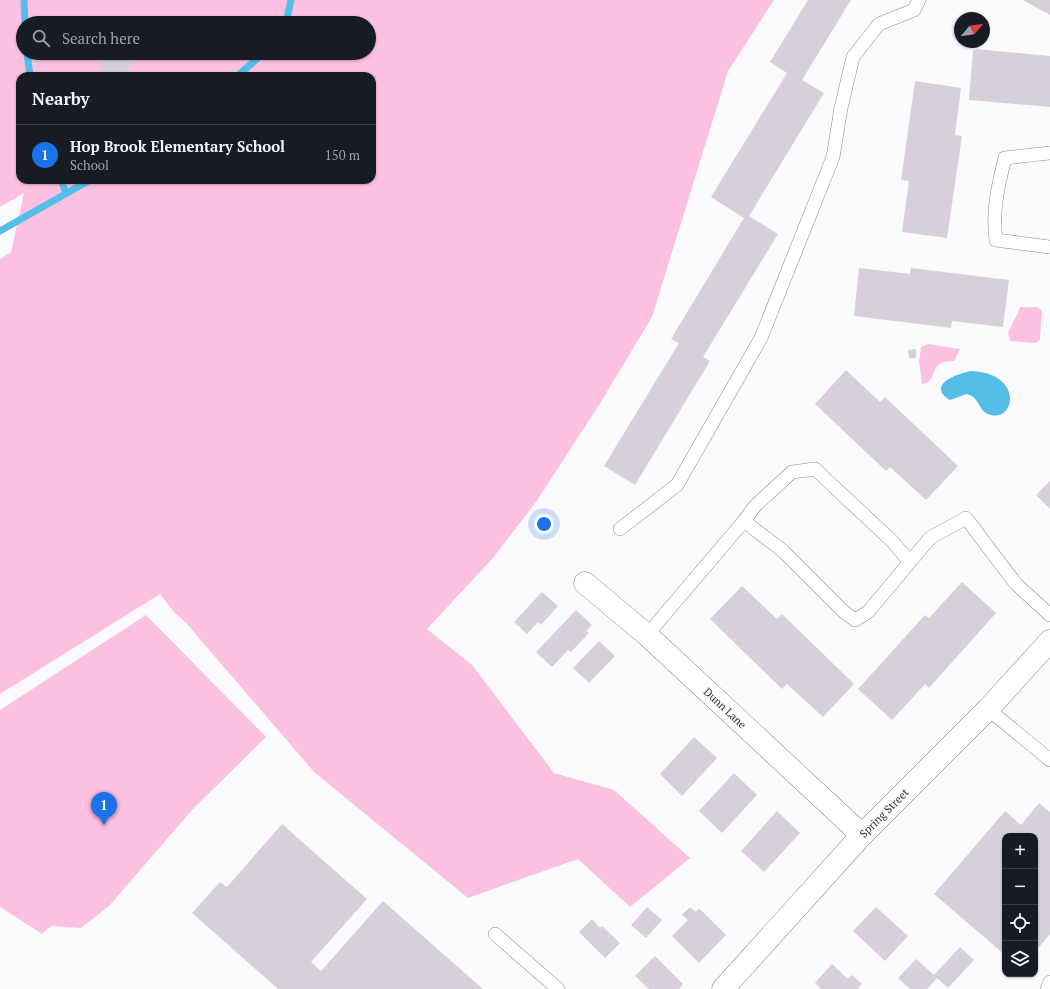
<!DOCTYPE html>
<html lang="en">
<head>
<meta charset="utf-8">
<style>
	:root { --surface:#171b24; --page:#20242c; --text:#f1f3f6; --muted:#9ea1a6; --line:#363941; --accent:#1a73e8 }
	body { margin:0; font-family:"PT Serif",serif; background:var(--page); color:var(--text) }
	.controls { position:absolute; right:12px; bottom:12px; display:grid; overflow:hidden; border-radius:8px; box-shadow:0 1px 3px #0004 }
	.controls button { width:36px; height:36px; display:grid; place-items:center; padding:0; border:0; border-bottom:1px solid var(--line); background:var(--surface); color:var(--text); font:20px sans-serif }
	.compass { position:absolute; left:954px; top:12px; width:36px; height:36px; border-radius:50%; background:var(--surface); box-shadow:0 1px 3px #0004; rotate:61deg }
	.you { position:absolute; left:544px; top:524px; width:14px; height:14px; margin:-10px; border:3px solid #fff; border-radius:50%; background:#1a73e8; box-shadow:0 0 0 6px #1a73e833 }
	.badge { display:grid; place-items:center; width:26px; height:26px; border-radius:50%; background:var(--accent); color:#fff; font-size:13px; font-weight:700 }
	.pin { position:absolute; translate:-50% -33px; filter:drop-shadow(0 1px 2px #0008) }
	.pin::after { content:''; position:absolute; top:21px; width:14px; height:12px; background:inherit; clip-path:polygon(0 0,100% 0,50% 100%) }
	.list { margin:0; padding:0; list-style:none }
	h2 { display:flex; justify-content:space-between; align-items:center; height:52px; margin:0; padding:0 16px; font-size:17px }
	h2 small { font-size:13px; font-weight:400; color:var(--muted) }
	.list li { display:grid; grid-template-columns:26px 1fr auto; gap:12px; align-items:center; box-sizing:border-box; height:60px; padding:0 16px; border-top:1px solid var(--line) }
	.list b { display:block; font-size:15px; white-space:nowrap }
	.list p { margin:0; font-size:13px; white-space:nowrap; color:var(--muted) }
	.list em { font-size:13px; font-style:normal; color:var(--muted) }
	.icon { flex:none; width:22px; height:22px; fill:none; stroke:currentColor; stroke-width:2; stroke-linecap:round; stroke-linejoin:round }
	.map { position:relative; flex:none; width:1050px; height:989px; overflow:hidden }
	.search { position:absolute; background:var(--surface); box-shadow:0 1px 3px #0004; left:16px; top:16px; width:360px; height:44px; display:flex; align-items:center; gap:10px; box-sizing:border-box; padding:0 14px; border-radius:22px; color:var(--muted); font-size:15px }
	.panel { position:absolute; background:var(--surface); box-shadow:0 1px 3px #0004; left:16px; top:72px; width:360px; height:112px; border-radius:12px }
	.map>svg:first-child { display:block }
</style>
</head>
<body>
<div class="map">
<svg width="1050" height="989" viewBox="0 0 1050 989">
	<rect width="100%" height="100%" fill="#fbfbfe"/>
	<g fill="#fcc0e1" fill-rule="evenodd">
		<path d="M0 0H774L728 71 652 317 599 405 536 502 492 559 427 629 472 665 554 773 614 790 690 858 630 907 578 859 468 898 314 772 187 624 174 612 160 594 0 694V259L11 252 24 193 0 207ZM23 23H369V53H23ZM20 76H372V180H20Z"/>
		<path d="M1020 307H1038L1042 311 1040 339 1036 343 1011 341 1008 334C1011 324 1017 317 1020 307Z"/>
		<path d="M928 344 960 349 954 361C925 361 941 381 922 384L919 361 921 347Z"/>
		<path d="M146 615 266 737 192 810 109 906 81 928 51 926 42 934 0 907V710Z"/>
	</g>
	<path fill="#54bee8" d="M972 371C1026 374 1014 425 988 414 980 411 979 401 972 396L967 394 950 400C925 385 958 373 972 371Z"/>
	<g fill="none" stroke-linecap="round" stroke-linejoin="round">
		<g stroke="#54bee8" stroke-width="7">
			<path d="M24 0 25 23"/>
			<path d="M286 23 291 0"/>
			<path d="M27 53 30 76"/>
			<path d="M237 76 264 53"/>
			<path d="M61 180 66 193"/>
			<path d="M0 231 90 180"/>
		</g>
	</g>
	<g fill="#d7d0db">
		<path d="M808 0H851L802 80 824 93 749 216 778 234 703 357 710 361 635 485 604 466 679 343 671 339 744 218 711 197 787 73 770 62Z"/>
		<path d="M1023 0H1050V15Z"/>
		<path d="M976 49 1050 56V107L969 100 973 51Z"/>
		<path d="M103 53H126L130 64 127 73 123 76H106L104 74 101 70 100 60Z"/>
		<path d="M915 81 961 88 955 135 962 136 947 238 902 232 909 181 901 180Z"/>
		<path d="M859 268 910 274 911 268 1009 280 1003 327 952 321 951 328 854 316Z"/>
		<path d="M916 349V358H909L908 350Z"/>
		<path d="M846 370 880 402 885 397 958 466 926 500 890 467 886 471 815 404Z"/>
		<path d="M1050 481V509L1036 495Z"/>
		<path d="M962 582 996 613 929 688 925 684 892 720 858 689 925 615 929 618Z"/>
		<path d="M742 586 777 619 782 614 854 684 823 717 787 684 782 689 710 619Z"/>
		<path d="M542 592 558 606 541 625 538 622 527 634 514 622Z"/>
		<path d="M576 610 592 625 586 631 589 633 571 652 568 650 552 667 536 652Z"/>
		<path d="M599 641 615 656 589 683 573 668Z"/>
		<path d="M694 737 717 758 682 796 660 774Z"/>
		<path d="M734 773 757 795 722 833 699 811Z"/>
		<path d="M1039 803 1050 812V934L1039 947 1035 943V836H1005V955L934 894 1005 811 1021 825Z"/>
		<path d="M777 811 800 833 764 872 741 851Z"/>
		<path d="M282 824 367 899 311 962 321 971 383 901 483 989H278L192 913 220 882 227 887Z"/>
		<path d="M647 907 662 920 646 938 631 925Z"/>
		<path d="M690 907 696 912 699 908 726 935 699 963 672 936 688 920 682 915Z"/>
		<path d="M876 907 908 936 885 961 853 931Z"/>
		<path d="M592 919 600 928 602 926 620 943 605 958 579 932Z"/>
		<path d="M960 947 974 960 948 988 937 978 927 989H910L898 978 916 959 934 975Z"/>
		<path d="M655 956 683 984 679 989H649L635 976Z"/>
		<path d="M832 964 848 979 852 975 862 984 858 988 859 989H821L815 983Z"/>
	</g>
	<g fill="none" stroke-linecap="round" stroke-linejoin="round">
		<g stroke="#888893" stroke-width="14">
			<g id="service">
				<path d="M1050 153 1005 158C998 186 992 211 996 240L1050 247"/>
				<path d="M744 521 755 506 792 472 815 469 892 541 909 561"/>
				<path d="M620 529 677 485 761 338 833 157 841 108 853 57 879 24 914 10 919 0"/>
				<path d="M647 635 744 521 783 551 844 612 855 620 868 612 930 538 966 518 1016 584 1050 615"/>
				<path d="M988 709 1050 760"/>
				<path d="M495 934 558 989"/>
				<path d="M1047 989 1050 982"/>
			</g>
		</g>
		<g stroke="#888893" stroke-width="23">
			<path id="minor" d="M585 583 647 635 862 835"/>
		</g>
		<g stroke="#888893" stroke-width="23">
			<path id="secondary" d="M723 989 862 835 988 709 1050 641"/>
		</g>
		<use href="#service" stroke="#fff" stroke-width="13"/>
		<use href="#minor" stroke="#fff" stroke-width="22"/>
		<use href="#secondary" stroke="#fff" stroke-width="22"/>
	</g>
	<g text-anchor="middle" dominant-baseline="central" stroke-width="3.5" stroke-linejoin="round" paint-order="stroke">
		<g font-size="11" fill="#353539" stroke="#fbfbfe">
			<text transform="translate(725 708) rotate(43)">Dunn Lane</text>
			<text transform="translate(884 813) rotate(-45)">Spring Street</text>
		</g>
	</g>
</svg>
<div class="controls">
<button>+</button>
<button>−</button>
<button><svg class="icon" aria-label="locate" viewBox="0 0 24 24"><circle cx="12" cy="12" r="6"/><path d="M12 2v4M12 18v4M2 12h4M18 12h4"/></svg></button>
<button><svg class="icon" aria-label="layers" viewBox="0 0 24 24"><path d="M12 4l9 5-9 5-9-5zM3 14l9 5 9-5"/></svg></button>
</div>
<svg class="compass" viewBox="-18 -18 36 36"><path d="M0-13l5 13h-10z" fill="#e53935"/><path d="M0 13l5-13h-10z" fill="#9ea1a6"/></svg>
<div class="you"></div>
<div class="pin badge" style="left:104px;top:825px">1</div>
<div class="search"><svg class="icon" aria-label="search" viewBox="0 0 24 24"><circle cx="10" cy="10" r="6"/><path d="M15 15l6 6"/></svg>Search here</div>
<section class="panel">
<h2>Nearby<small></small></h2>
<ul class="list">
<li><span class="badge">1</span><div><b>Hop Brook Elementary School</b><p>School</p></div><em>150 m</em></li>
</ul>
</section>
</div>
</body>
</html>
